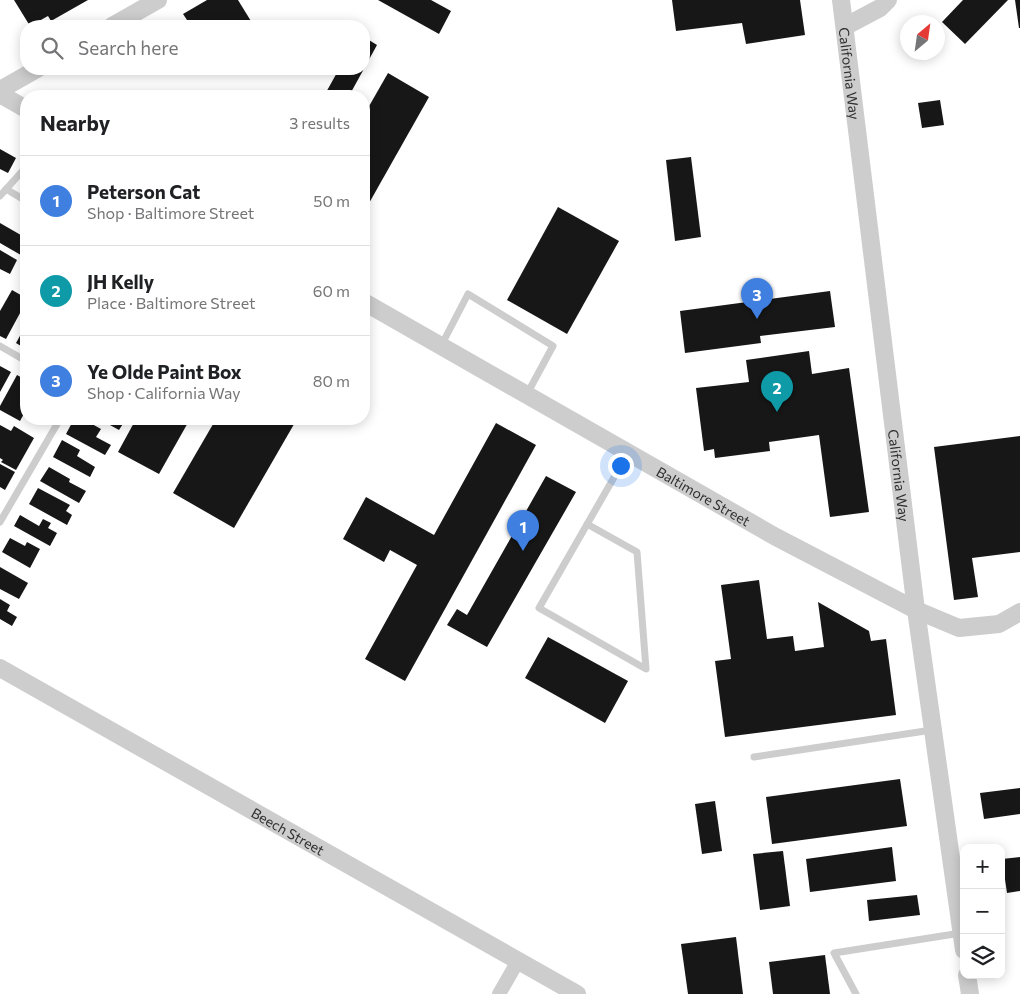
<!DOCTYPE html>
<html lang="en">
<head>
<meta charset="utf-8">
<style>
	:root { --surface:#fff; --page:#f6f6f6; --text:#202124; --muted:#757577; --line:#e0e0e0; --accent:#ea580c }
	body { margin:0; font-family:Commissioner,sans-serif; background:var(--page); color:var(--text) }
	.controls { position:absolute; right:15px; bottom:15px; display:grid; overflow:hidden; border-radius:10px; box-shadow:0 2px 12px #0003 }
	.controls button { width:45px; height:45px; display:grid; place-items:center; padding:0; border:0; border-bottom:1px solid var(--line); background:var(--surface); color:var(--text); font:25px sans-serif }
	.compass { position:absolute; left:900px; top:15px; width:45px; height:45px; border-radius:50%; background:var(--surface); box-shadow:0 2px 12px #0003; rotate:29deg }
	.you { position:absolute; left:620px; top:465px; width:18px; height:18px; margin:-12px; border:4px solid #fff; border-radius:50%; background:#1a73e8; box-shadow:0 0 0 8px #1a73e833 }
	.badge { display:grid; place-items:center; width:32px; height:32px; border-radius:50%; background:var(--accent); color:#fff; font-size:16px; font-weight:700 }
	.pin { position:absolute; translate:-50% -41px; filter:drop-shadow(0 1px 2px #0008) }
	.pin::after { content:''; position:absolute; top:26px; width:18px; height:15px; background:inherit; clip-path:polygon(0 0,100% 0,50% 100%) }
	.list { margin:0; padding:0; list-style:none }
	h2 { display:flex; justify-content:space-between; align-items:center; height:65px; margin:0; padding:0 20px; font-size:21px }
	h2 small { font-size:16px; font-weight:400; color:var(--muted) }
	.list li { display:grid; grid-template-columns:32px 1fr auto; gap:15px; align-items:center; box-sizing:border-box; height:90px; padding:0 20px; border-top:1px solid var(--line) }
	.list b { display:block; font-size:19px; white-space:nowrap }
	.list p { margin:0; font-size:16px; white-space:nowrap; color:var(--muted) }
	.list em { font-size:16px; font-style:normal; color:var(--muted) }
	.icon { flex:none; width:28px; height:28px; fill:none; stroke:currentColor; stroke-width:2; stroke-linecap:round; stroke-linejoin:round }
	.map { position:relative; flex:none; width:1020px; height:994px; overflow:hidden }
	.search { position:absolute; background:var(--surface); box-shadow:0 2px 12px #0003; left:20px; top:20px; width:350px; height:55px; display:flex; align-items:center; gap:12px; box-sizing:border-box; padding:0 18px; border-radius:20px; color:var(--muted); font-size:19px }
	.panel { position:absolute; background:var(--surface); box-shadow:0 2px 12px #0003; left:20px; top:90px; width:350px; height:335px; border-radius:20px }
	.map>svg:first-child { display:block }
</style>
</head>
<body>
<div class="map">
<svg width="1020" height="994" viewBox="0 0 1020 994">
	<rect width="100%" height="100%" fill="#fff"/>
	<g fill="#171717">
		<path d="M14 0H88L51 21 48 16 30 26Z"/>
		<path d="M207 0H238L254 26H191L183 14Z"/>
		<path d="M378 0H431L451 11 439 34Z"/>
		<path d="M672 0H800L805 35 746 44 742 23 676 31Z"/>
		<path d="M963 0H1008L965 44 942 22Z"/>
		<path d="M1015 0H1020V28H1019Z"/>
		<path d="M364 37 377 45 349 96H324L339 69H364Z"/>
		<path d="M388 73 429 97 364 212V115Z"/>
		<path d="M940 100 944 125 922 128 918 103Z"/>
		<path d="M0 149 16 158 8 173 0 169Z"/>
		<path d="M691 157 701 237 675 241 666 160Z"/>
		<path d="M558 207 619 241 567 334 507 300Z"/>
		<path d="M0 223 26 238V258L0 243Z"/>
		<path d="M0 250 17 260 10 274 0 269Z"/>
		<path d="M12 290 26 298V302L6 339 0 336V311Z"/>
		<path d="M830 291 835 327 760 336 761 343 685 353 680 311Z"/>
		<path d="M26 325V349L16 343Z"/>
		<path d="M809 351 812 374 849 368 869 512 830 517 819 435 769 442 770 451 715 458 714 449 704 451 696 388 749 382 746 360Z"/>
		<path d="M0 366 11 372 0 392Z"/>
		<path d="M17 375 26 380V410L20 421 0 410V406Z"/>
		<path d="M74 419H83L101 429 96 437 111 445 105 455 66 434Z"/>
		<path d="M99 419H126L119 430Z"/>
		<path d="M136 419H190L159 474 118 452Z"/>
		<path d="M216 419H297L234 528 173 493Z"/>
		<path d="M496 423 536 445 405 681 365 659 417 565 390 550 384 562 343 539 366 497 434 535Z"/>
		<path d="M0 425 11 431 14 426 34 438 16 470 1 462 3 460 0 458Z"/>
		<path d="M1020 436V552L972 558 978 597 954 600 934 447Z"/>
		<path d="M62 440 80 450 77 456 95 467 90 477 53 457Z"/>
		<path d="M0 464 15 472 5 490 0 487Z"/>
		<path d="M49 467 70 479 69 482 86 491 79 503 40 481Z"/>
		<path d="M546 476 576 492 487 647 447 625 457 609 467 615Z"/>
		<path d="M38 488 70 505 66 511 72 515 67 525 29 504Z"/>
		<path d="M20 515 39 526 43 519 51 523 48 528 57 533 50 546 14 526Z"/>
		<path d="M10 538 25 546 27 542 40 549 30 568 2 552Z"/>
		<path d="M0 567 28 583 19 599 0 589Z"/>
		<path d="M759 580 767 639 793 636 795 651 824 647 818 602 869 631 871 641 886 639 896 715 725 737 715 661 731 659 721 585Z"/>
		<path d="M0 599 10 605 7 611 17 617 12 626 0 619Z"/>
		<path d="M548 637 628 681 605 723 525 678Z"/>
		<path d="M900 779 907 826 772 844 766 797Z"/>
		<path d="M1020 788V814L984 819 980 793Z"/>
		<path d="M715 801 722 851 702 854 695 804Z"/>
		<path d="M892 847 896 881 810 892 806 859Z"/>
		<path d="M783 851 790 906 760 910 753 854Z"/>
		<path d="M1020 857V891L1007 893 1002 859Z"/>
		<path d="M917 895 920 915 869 921 867 900Z"/>
		<path d="M736 937 743 994H688L681 944Z"/>
		<path d="M825 955 830 994H773L769 962Z"/>
	</g>
	<g fill="none" stroke-linecap="round" stroke-linejoin="round">
		<g stroke="#cdcdcd" stroke-width="7">
			<path d="M6 189 26 201"/>
			<path d="M0 196 26 167"/>
			<path d="M0 346 26 361"/>
			<path d="M441 346 468 294 553 346 527 394"/>
			<path d="M0 522 60 419"/>
			<path d="M587 524 637 552 646 669 539 608 628 453"/>
			<path d="M754 757 932 730"/>
			<path d="M856 994 834 953 961 933"/>
		</g>
		<path stroke="#cdcdcd" stroke-width="14" d="M499 994 518 961"/>
		<g stroke="#cdcdcd" stroke-width="18">
			<path id="s1" d="M841 0 916 610 964 950"/>
			<path d="M112 26 158 0"/>
			<path d="M846 26 880 8 888 0"/>
			<path d="M0 90 37 69"/>
			<path d="M0 94 26 109"/>
			<path id="s2" d="M364 302 776 537 916 610 959 628 999 624 1020 612"/>
			<path id="s3" d="M0 668 577 994"/>
			<path d="M967 975 970 994"/>
		</g>
	</g>
	<g text-anchor="middle" dominant-baseline="central" stroke-width="5" stroke-linejoin="round" paint-order="stroke">
		<g font-size="14" fill="#303030" stroke="#fff">
			<text stroke="none"><textPath href="#s1" startOffset="74">California Way</textPath></text>
			<text stroke="none"><textPath href="#s1" startOffset="479">California Way</textPath></text>
			<text stroke="none"><textPath href="#s2" startOffset="391">Baltimore Street</textPath></text>
			<text stroke="none"><textPath href="#s3" startOffset="331">Beech Street</textPath></text>
		</g>
	</g>
</svg>
<div class="controls">
<button>+</button>
<button>−</button>
<button><svg class="icon" aria-label="layers" viewBox="0 0 24 24"><path d="M12 4l9 5-9 5-9-5zM3 14l9 5 9-5"/></svg></button>
</div>
<svg class="compass" viewBox="-18 -18 36 36"><path d="M0-13l5 13h-10z" fill="#e53935"/><path d="M0 13l5-13h-10z" fill="#757577"/></svg>
<div class="you"></div>
<div class="pin badge" style="left:523px;top:551px;background:#3f7fe0">1</div>
<div class="pin badge" style="left:777px;top:412px;background:#0f9aa8">2</div>
<div class="pin badge" style="left:757px;top:319px;background:#3f7fe0">3</div>
<div class="search"><svg class="icon" aria-label="search" viewBox="0 0 24 24"><circle cx="10" cy="10" r="6"/><path d="M15 15l6 6"/></svg>Search here</div>
<section class="panel">
<h2>Nearby<small>3 results</small></h2>
<ul class="list">
<li><span class="badge" style="background:#3f7fe0">1</span><div><b>Peterson Cat</b><p>Shop · Baltimore Street</p></div><em>50 m</em></li>
<li><span class="badge" style="background:#0f9aa8">2</span><div><b>JH Kelly</b><p>Place · Baltimore Street</p></div><em>60 m</em></li>
<li><span class="badge" style="background:#3f7fe0">3</span><div><b>Ye Olde Paint Box</b><p>Shop · California Way</p></div><em>80 m</em></li>
</ul>
</section>
</div>
</body>
</html>
